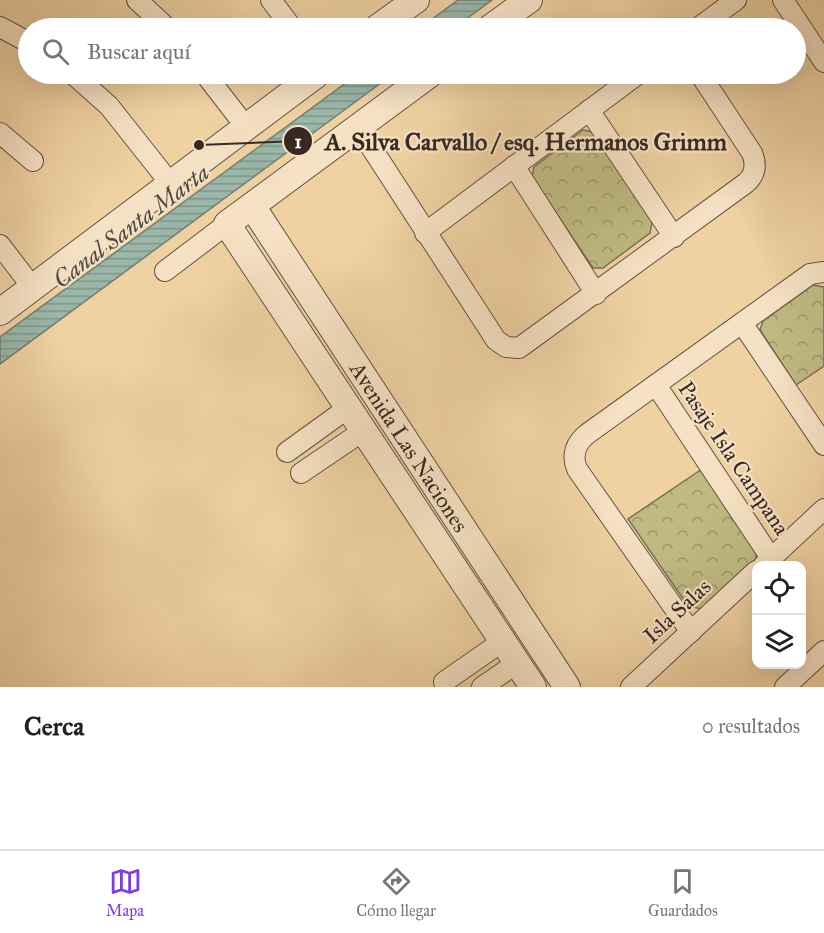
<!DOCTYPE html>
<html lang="es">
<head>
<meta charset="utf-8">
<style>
	:root { --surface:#fff; --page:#f2f2f2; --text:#222; --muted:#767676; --line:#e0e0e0; --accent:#7c3aed }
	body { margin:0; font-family:"IM FELL Great Primer",serif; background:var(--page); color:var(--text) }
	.controls { position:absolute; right:18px; bottom:18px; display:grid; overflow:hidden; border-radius:12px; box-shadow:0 6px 24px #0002 }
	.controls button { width:54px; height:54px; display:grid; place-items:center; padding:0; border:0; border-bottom:2px solid var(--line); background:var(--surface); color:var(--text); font:30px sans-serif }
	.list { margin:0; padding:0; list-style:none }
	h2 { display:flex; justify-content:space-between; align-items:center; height:78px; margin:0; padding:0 24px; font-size:26px }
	h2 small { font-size:20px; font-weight:400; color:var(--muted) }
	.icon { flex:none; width:33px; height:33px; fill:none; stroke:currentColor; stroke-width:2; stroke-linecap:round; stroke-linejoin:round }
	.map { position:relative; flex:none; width:824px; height:687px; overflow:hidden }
	.search { position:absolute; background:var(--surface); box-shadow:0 6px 24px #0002; left:18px; right:18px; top:18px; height:66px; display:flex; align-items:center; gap:15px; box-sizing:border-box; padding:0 21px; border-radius:33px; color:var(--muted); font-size:22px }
	.sheet { height:162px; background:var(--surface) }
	nav { display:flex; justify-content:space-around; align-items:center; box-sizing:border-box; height:84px; border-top:2px solid var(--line); background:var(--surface); font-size:16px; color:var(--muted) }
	nav a { display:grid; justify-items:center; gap:3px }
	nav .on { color:var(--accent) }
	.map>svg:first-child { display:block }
</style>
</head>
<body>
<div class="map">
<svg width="824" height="687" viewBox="0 0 824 687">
	<defs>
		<pattern id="park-crowns" width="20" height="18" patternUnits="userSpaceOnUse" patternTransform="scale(1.5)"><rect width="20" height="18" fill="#beba82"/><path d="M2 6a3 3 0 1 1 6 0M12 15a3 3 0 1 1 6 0" fill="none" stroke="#9b976a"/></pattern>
		<pattern id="water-rules" width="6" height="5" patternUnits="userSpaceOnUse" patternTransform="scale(1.5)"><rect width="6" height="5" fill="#9ab7a9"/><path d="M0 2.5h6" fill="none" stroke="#7e9589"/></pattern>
	</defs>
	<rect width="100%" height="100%" fill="#efd1a2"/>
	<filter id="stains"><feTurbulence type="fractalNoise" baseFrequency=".00333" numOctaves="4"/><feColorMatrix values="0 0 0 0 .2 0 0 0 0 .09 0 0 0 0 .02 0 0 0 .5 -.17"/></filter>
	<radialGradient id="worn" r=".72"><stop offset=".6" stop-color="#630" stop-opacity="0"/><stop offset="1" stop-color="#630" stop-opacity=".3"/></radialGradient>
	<g fill="url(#park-crowns)" stroke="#7a7252" stroke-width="1.5">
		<path d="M583 130 593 132 652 222 650 233 603 268H593L532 177 534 167Z"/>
		<path d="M813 285 824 287V366L796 385 760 330 763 321Z"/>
		<path d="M702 469 756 547V559L702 609 688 606 628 519Z"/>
	</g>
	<g fill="url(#water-rules)" stroke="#727e73" stroke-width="1.5">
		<path d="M458 0H492L454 28H420Z"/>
		<path d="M358 74H393L0 364V337Z"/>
	</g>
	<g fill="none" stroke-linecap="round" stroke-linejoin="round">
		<g stroke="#655342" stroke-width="22">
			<g id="minor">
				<path d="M137 0 167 28"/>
				<path d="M271 0 292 28"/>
				<path d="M783 0 824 62"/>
				<path d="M0 27 28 42"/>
				<path d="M698 28 736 0"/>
				<path d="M73 74 109 106 170 183"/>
				<path d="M205 74 246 127"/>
				<path d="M589 110 674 237"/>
				<path d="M358 127 496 340 506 347 519 348 746 183C755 175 757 165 752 153L700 74"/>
				<path d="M0 133 33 161"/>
				<path d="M514 166 596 294"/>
				<path d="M425 233 638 74"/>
				<path d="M0 245 33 288"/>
				<path d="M165 271 227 224"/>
				<path d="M742 323 824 445"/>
				<path d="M656 385 771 558"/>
				<path d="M287 452 348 408"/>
				<path d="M301 473 363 431"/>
				<path d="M763 566 824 509"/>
				<path d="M691 632 577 469C571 455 576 443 587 434L810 274 824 272"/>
				<path d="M444 682 503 641"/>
				<path d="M482 687 517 663"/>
				<path d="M631 687 756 571"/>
				<path d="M785 687 824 651"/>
			</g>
		</g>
		<g stroke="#655342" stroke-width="28">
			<g id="tertiary">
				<path d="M377 28 416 0"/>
				<path d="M490 28 529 0"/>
				<path d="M430 74 227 224 533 687"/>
				<path d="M252 206 567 687"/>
				<path d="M0 312 317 74"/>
			</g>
		</g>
		<use href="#minor" stroke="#f5e1c3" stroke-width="20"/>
		<use href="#tertiary" stroke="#f5e1c3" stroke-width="26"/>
	</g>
	<g text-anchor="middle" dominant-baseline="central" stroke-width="4.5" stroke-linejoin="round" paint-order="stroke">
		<g font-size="22" fill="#372922" stroke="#f5e1c3">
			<text transform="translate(409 447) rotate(57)">Avenida Las Naciones</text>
			<text transform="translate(734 458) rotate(56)">Pasaje Isla Campana</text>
			<text transform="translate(677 611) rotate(-43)">Isla Salas</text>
		</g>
		<g font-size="24" font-style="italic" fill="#504c44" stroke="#f5e1c3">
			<text transform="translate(131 226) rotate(-37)">Canal Santa Marta</text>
		</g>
	</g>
	<path fill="none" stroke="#372922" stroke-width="2" d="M199 145L298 141"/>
	<g fill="#372922" stroke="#f5e1c3" stroke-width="2">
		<circle cx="199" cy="145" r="6"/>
		<circle cx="298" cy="141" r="15"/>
	</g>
	<g font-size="18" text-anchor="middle" font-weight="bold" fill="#fff">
		<text x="298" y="148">1</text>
	</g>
	<g font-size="24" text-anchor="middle" font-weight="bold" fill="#372922" stroke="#f5e1c3" stroke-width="4.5" stroke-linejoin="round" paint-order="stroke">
		<text x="526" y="150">A. Silva Carvallo / esq. Hermanos Grimm</text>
	</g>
	<rect width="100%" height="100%" filter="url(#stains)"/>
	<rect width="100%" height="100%" fill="url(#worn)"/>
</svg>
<div class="controls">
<button><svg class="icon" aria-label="locate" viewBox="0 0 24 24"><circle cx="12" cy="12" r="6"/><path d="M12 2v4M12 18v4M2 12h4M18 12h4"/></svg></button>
<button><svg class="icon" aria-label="layers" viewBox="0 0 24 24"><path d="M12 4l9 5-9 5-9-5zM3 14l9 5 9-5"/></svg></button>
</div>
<div class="search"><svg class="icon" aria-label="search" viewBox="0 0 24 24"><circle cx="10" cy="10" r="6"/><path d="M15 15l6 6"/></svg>Buscar aquí</div>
</div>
<section class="sheet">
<h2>Cerca<small>0 resultados</small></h2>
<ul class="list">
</ul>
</section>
<nav>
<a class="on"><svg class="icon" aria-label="map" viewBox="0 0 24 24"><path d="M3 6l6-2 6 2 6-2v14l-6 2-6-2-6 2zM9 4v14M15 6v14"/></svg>Mapa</a>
<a><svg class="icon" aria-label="directions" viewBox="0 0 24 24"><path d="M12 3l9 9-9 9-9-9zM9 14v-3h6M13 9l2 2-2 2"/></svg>Cómo llegar</a>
<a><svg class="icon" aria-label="saved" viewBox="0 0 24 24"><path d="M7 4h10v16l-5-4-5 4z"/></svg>Guardados</a>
</nav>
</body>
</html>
